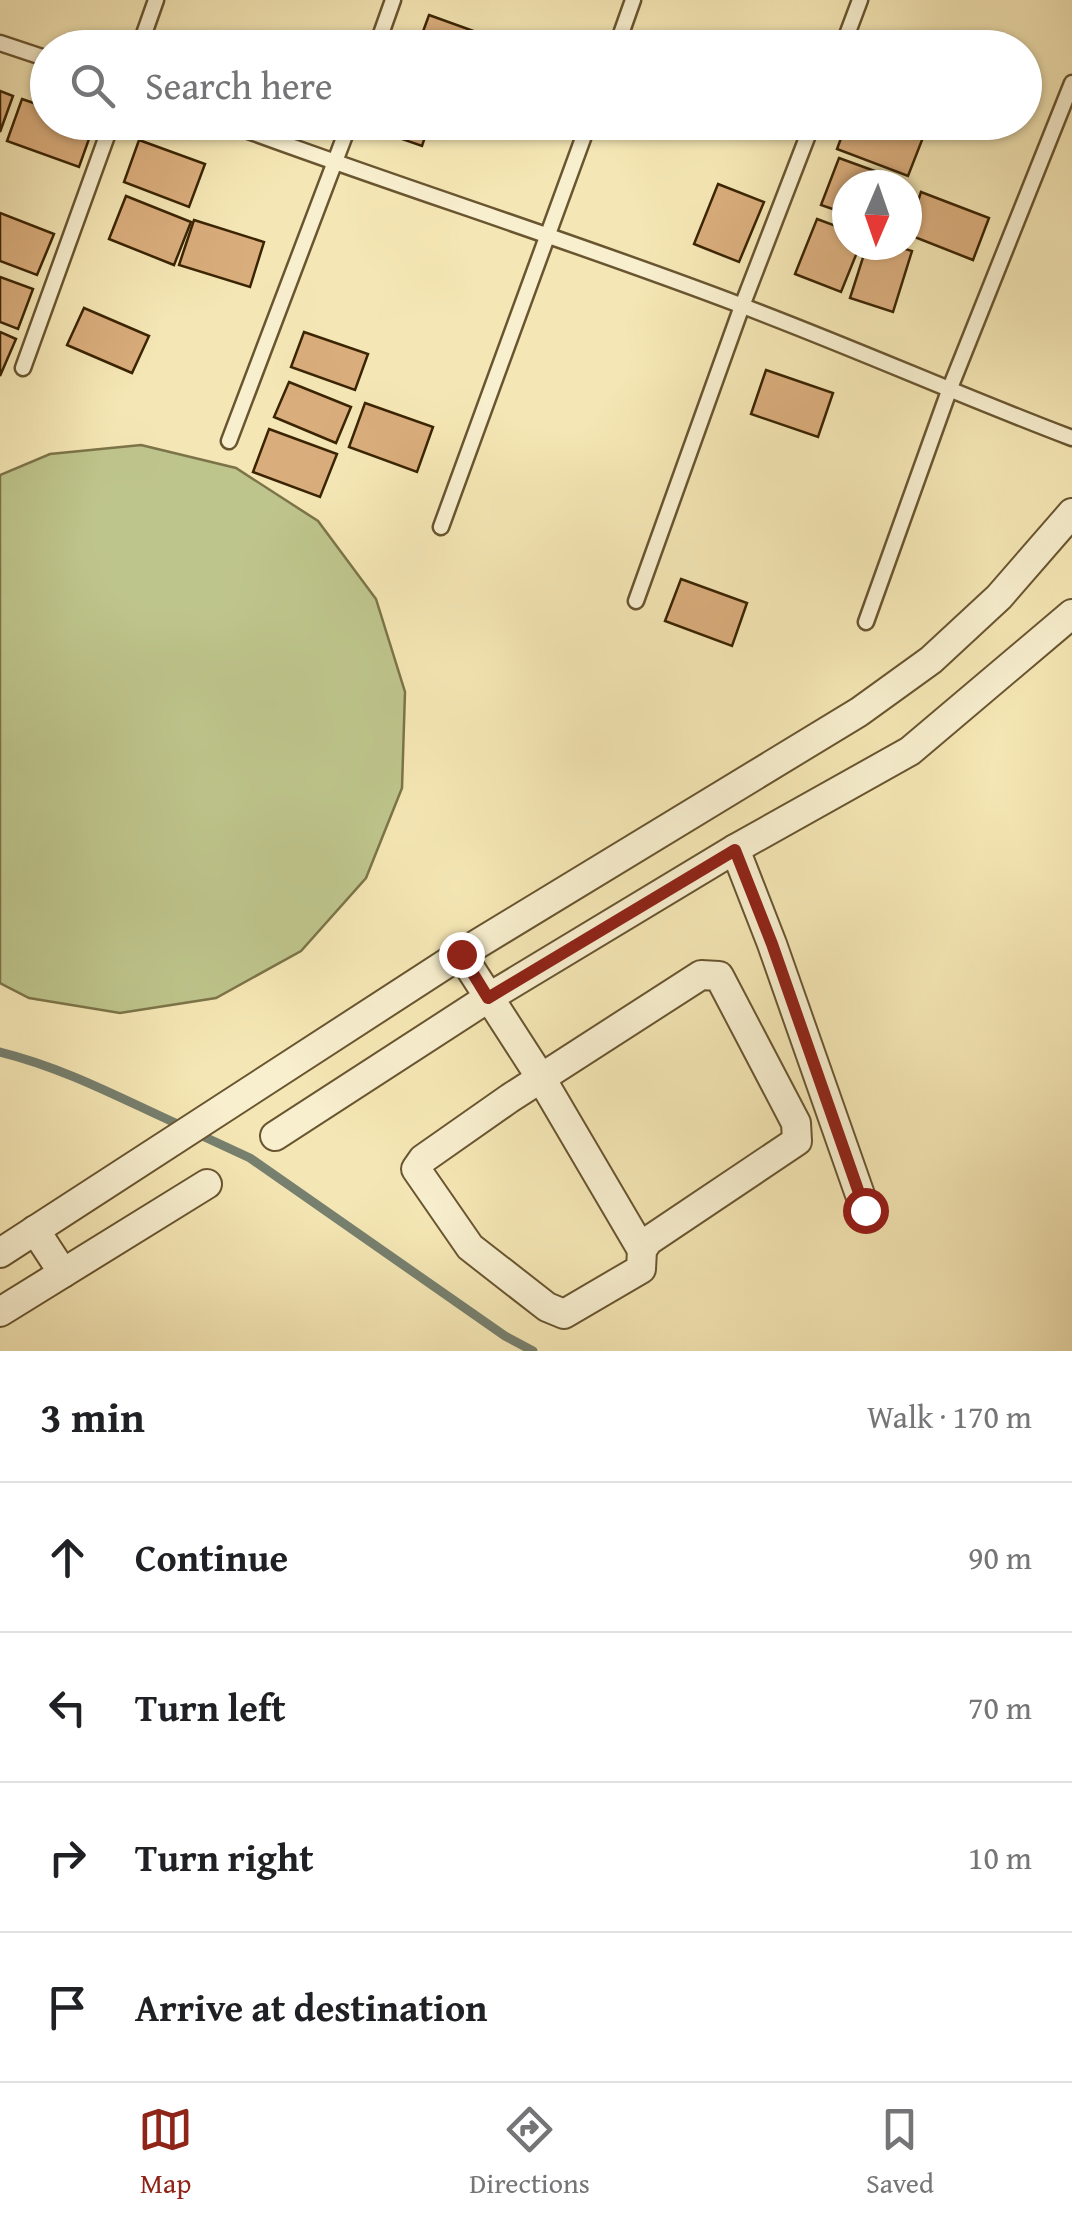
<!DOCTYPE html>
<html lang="en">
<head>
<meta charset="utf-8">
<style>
	:root { --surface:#fff; --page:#f2f2f2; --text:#202124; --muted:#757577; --line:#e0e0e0; --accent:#8f2418 }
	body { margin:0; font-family:"Gentium Book Plus",serif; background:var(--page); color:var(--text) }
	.compass { position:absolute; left:832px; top:170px; width:90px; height:90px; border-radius:50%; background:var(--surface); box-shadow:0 2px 8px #0004; rotate:182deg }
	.stop { position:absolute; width:30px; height:30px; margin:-22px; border:8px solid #8f2418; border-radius:50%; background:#fff }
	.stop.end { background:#8f2418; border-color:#fff; box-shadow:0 2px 10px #0008 }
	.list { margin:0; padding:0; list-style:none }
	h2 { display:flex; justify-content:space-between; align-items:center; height:130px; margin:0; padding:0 40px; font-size:42px }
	h2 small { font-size:32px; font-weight:400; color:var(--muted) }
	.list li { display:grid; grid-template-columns:65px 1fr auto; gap:30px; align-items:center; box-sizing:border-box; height:150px; padding:0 40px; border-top:2px solid var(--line) }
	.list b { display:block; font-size:38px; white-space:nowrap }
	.list em { font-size:32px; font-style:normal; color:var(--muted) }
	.icon { flex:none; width:55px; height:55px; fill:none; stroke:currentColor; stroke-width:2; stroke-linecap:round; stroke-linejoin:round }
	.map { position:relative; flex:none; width:1072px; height:1351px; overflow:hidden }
	.search { position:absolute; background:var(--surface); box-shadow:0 2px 8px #0004; left:30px; right:30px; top:30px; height:110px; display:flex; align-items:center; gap:25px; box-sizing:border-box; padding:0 35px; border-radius:55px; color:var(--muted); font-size:38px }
	.sheet { height:730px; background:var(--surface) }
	nav { display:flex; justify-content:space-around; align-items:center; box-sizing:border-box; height:140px; border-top:2px solid var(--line); background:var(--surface); font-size:28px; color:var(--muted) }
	nav a { display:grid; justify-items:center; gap:5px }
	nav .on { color:var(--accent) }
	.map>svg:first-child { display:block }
</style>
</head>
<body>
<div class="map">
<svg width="1072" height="1351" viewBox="0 0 1072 1351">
	<rect width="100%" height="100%" fill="#f5e7b5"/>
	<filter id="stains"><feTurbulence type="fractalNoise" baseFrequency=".002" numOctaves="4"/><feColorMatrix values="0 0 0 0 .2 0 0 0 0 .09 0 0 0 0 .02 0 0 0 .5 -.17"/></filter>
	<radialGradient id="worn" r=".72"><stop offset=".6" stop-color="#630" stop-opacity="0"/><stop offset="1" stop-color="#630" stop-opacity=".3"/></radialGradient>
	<path fill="#bec58c" stroke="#7c7448" stroke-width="2.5" d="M141 445 236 468 318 521 376 599 405 692 402 788 366 878 301 951 216 998 120 1013 29 998 0 983V475L50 454Z"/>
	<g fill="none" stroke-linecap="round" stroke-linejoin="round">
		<g stroke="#77806f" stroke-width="9">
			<path d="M0 1052C65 1068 122 1099 182 1126"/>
			<path d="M196 1133 250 1158 505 1336 533 1351"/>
		</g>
	</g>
	<g fill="#daad7c" stroke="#3a2403" stroke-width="2.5">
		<path d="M429 15 493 38 490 48H417Z"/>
		<path d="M0 91 13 96 0 132Z"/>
		<path d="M22 99 48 108V122L94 125 79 167 7 141Z"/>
		<path d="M378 122H430L422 146 376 130Z"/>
		<path d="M847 122H893L924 135 908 176 837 149Z"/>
		<path d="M139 140 205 164 189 207 124 182Z"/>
		<path d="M839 158 905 182 904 185H847V214L821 205Z"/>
		<path d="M718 184 764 202 739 262 694 244Z"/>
		<path d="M921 192 989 218 973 260 907 234Z"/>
		<path d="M126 196 191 222 174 265 109 239Z"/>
		<path d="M0 213 54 234 37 275 0 261Z"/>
		<path d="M817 219 847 230V245H860L841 292 795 274Z"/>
		<path d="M194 220 264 242 250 287 179 265Z"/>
		<path d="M867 245H893L912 251 893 312 850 298Z"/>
		<path d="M0 277 33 289 18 329 0 322Z"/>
		<path d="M84 308 149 336 132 373 67 345Z"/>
		<path d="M0 332 16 339 0 376Z"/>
		<path d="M304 332 368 354 355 390 291 367Z"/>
		<path d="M766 370 833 393 818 437 751 414Z"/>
		<path d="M289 382 351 407 336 443 274 417Z"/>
		<path d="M365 403 433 427 417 472 349 447Z"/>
		<path d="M269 429 337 454 320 497 253 472Z"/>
		<path d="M681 579 747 603 732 646 665 621Z"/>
	</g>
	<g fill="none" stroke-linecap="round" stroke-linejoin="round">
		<g stroke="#695530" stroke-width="19">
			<g id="lane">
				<path d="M0 43 48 59"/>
				<path d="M139 48 156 0"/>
				<path d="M376 48 393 0"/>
				<path d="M616 48 633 0"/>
				<path d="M842 48 860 0"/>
				<path d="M224 122C396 186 570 240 740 305 852 347 961 396 1072 438"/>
				<path d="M23 368 112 122"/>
				<path d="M229 441 350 122"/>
				<path d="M441 527 589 122"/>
				<path d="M636 601 742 306 813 122"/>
				<path d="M866 622 950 388 1072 83"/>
			</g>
		</g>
		<g stroke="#695530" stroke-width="32">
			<g id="street">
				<path d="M735 849 772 944 865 1209"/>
				<path d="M461 954 541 1078 642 1250"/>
				<path d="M701 975 719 976 796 1123 797 1141 648 1241 642 1250 641 1269 564 1314 547 1307 470 1247 416 1169 423 1159 510 1098Z"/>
				<path d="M275 1136 488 998 735 849 910 751 1072 614"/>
				<path d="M35 1230 63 1273"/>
				<path d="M0 1253 461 954 859 712 931 660 999 597 1072 513"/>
				<path d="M0 1312 207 1184"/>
			</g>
		</g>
		<use href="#lane" stroke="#f8efcf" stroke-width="14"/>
		<use href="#street" stroke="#f8efcf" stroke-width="28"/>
	</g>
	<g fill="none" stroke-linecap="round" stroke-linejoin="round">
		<path stroke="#8f2418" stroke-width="12" d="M461 954 488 998 735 850 772 944 865 1210"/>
	</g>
	<rect width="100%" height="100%" filter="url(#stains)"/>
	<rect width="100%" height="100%" fill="url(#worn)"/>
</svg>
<svg class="compass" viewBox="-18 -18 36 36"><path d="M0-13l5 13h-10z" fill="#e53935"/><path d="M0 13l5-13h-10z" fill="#757577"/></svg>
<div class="stop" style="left:865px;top:1210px"></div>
<div class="stop end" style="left:461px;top:954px"></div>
<div class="search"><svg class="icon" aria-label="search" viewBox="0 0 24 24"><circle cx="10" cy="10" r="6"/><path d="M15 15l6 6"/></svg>Search here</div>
</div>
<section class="sheet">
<h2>3 min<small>Walk · 170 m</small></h2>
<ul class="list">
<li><svg class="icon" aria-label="ahead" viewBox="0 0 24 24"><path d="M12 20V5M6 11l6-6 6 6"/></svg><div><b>Continue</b></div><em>90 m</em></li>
<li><svg class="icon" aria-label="left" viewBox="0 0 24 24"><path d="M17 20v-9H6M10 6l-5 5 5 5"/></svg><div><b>Turn left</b></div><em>70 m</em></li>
<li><svg class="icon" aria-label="right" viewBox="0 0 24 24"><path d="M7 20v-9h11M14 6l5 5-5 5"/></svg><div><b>Turn right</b></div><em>10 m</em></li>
<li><svg class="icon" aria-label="arrive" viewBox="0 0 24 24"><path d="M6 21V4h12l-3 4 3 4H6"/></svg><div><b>Arrive at destination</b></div></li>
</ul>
</section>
<nav>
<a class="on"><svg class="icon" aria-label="map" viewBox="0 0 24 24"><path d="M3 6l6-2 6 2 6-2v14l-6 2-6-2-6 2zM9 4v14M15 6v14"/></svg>Map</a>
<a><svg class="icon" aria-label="directions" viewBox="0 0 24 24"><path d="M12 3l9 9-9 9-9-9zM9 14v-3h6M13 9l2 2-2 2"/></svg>Directions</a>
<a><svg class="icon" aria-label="saved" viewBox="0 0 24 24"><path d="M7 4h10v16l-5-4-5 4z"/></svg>Saved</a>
</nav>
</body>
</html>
